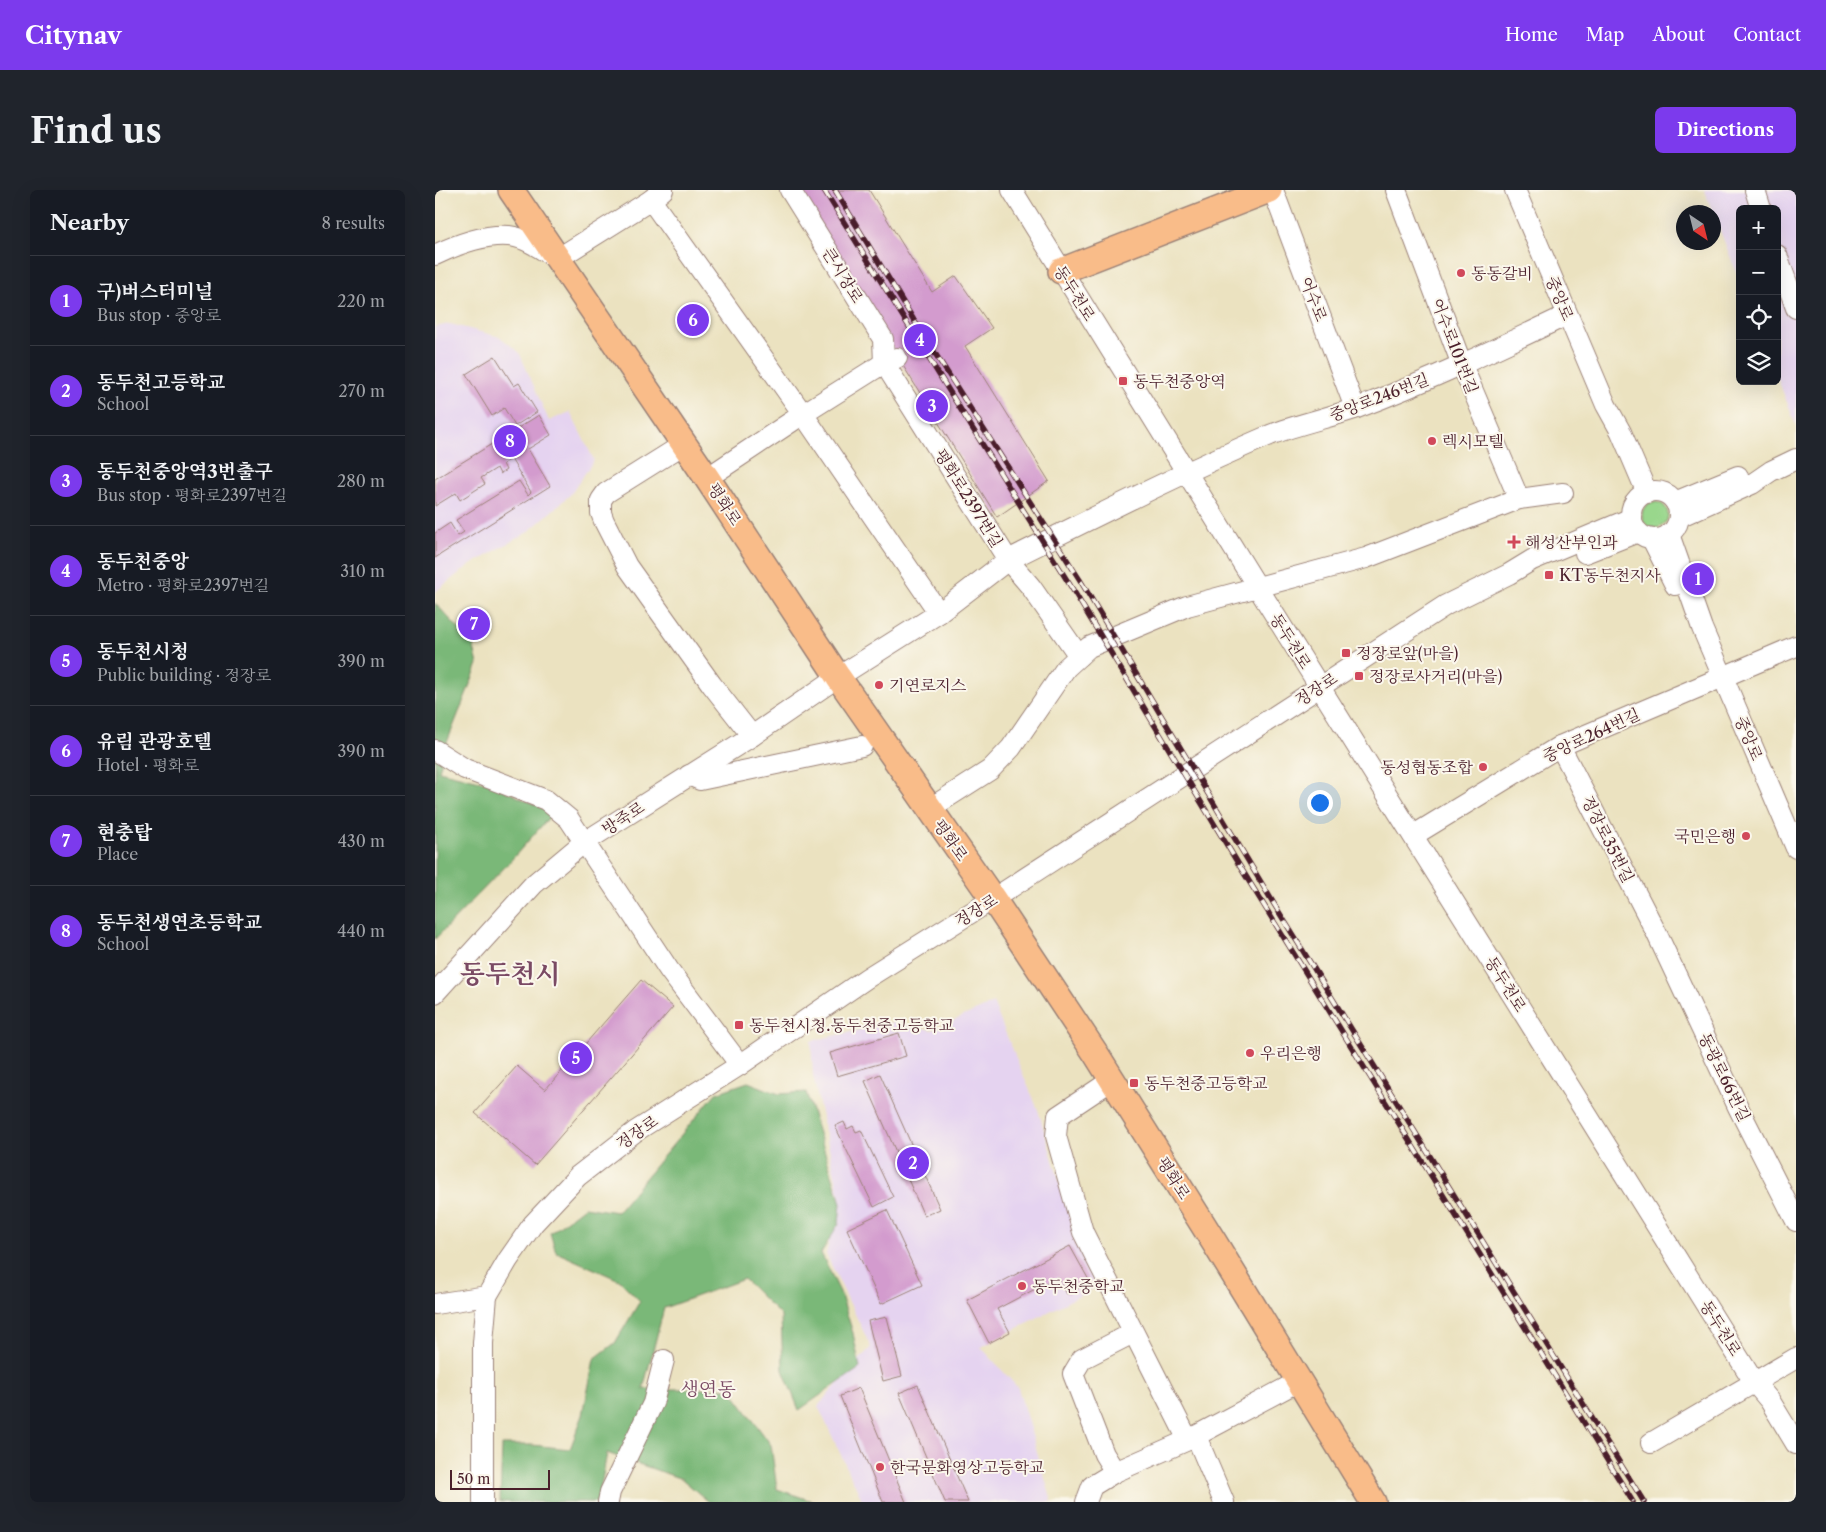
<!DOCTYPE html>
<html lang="en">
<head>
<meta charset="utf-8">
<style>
	:root { --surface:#171b24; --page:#20242c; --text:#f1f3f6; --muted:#9ea1a6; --line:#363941; --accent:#7c3aed }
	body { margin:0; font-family:"Libre Caslon Text","Noto Serif KR",serif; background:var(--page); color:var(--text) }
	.controls { position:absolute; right:15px; top:15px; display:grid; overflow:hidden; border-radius:8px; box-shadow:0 5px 20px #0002 }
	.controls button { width:45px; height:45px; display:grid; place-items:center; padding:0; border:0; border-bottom:1px solid var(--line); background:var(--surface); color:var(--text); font:25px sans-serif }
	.compass { position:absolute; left:1241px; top:15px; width:45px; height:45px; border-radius:50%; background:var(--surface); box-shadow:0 5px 20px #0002; rotate:145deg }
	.scale { position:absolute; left:15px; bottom:12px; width:100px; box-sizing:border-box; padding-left:5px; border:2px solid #4a1f2b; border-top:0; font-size:14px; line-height:18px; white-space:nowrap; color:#4a1f2b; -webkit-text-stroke:4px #fbf7ec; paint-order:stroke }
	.you { position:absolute; left:884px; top:612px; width:18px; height:18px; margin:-12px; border:4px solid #fff; border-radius:50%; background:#1a73e8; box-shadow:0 0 0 8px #1a73e833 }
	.badge { display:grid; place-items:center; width:32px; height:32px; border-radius:50%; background:var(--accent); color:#fff; font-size:16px; font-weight:700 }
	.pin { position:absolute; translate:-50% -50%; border:2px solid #fff; box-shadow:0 1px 5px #0006 }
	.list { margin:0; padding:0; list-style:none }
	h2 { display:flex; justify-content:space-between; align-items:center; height:65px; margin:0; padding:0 20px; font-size:21px }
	h2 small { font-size:16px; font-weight:400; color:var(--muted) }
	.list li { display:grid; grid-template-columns:32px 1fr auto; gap:15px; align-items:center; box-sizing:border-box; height:90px; padding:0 20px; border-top:1px solid var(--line) }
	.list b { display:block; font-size:19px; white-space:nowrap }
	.list p { margin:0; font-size:16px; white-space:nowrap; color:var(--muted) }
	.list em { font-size:16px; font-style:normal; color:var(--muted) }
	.icon { flex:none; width:28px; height:28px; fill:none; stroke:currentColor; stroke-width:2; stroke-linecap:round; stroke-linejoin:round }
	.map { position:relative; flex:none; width:1361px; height:1312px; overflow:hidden; border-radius:8px }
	header { display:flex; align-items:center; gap:30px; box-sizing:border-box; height:70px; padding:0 25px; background:var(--accent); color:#fff }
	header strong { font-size:24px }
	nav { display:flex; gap:28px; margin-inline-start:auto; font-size:18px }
	.intro { display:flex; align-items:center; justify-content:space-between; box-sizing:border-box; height:120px; padding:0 30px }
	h1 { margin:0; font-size:35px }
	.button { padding:12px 22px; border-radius:8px; background:var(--accent); color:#fff; font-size:18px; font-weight:700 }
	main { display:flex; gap:30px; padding:0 30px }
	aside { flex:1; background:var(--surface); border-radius:8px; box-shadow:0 5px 20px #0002 }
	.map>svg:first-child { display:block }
</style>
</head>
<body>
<header>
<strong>Citynav</strong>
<nav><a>Home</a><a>Map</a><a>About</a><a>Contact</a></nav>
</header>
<div class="intro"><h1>Find us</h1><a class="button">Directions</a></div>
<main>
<aside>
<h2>Nearby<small>8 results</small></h2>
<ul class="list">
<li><span class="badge">1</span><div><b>구)버스터미널</b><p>Bus stop · 중앙로</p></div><em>220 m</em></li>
<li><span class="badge">2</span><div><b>동두천고등학교</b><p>School</p></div><em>270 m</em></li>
<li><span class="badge">3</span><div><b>동두천중앙역3번출구</b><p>Bus stop · 평화로2397번길</p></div><em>280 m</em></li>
<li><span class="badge">4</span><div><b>동두천중앙</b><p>Metro · 평화로2397번길</p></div><em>310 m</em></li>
<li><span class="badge">5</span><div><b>동두천시청</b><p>Public building · 정장로</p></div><em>390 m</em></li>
<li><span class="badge">6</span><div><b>유림 관광호텔</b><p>Hotel · 평화로</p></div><em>390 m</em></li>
<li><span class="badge">7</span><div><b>현충탑</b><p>Place</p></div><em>430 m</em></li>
<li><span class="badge">8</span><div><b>동두천생연초등학교</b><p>School</p></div><em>440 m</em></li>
</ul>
</aside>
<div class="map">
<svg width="1361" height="1312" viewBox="0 0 1361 1312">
	<rect width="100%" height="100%" fill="#fbf7ec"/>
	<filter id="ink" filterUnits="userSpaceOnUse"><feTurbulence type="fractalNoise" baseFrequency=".02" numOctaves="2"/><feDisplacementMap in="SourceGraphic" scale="10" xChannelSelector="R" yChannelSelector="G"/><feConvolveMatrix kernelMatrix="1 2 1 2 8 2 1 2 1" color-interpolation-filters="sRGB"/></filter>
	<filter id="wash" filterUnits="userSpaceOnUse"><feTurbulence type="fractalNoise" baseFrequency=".0096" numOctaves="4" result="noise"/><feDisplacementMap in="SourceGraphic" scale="20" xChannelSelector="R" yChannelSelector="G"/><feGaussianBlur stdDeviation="1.12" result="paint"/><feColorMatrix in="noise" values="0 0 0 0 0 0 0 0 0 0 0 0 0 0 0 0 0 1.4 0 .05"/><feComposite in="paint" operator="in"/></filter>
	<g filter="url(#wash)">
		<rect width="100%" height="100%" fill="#ebe2c0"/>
		<g fill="#e5d3f0">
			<path d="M1269 0H1361V235L1342 187V19H1305V91Z"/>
			<path d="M15 134 65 147 84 162 114 231 135 222 159 270 136 304 93 342 32 377 0 402V137Z"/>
			<path d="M558 813 603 920 643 1053 661 1097 546 1157 583 1198 617 1312H428L383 1216 436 1157 391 1064 405 1008 378 886 376 851 459 832 497 840Z"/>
		</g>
		<circle fill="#99d78c" stroke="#727b5c" cx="1220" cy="325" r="13"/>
		<g fill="#7ab878" stroke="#626c52">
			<path d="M0 413 38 454 43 474 11 555 4 581 53 593 118 623 70 677 0 749Z"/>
			<path d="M313 892 344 904 371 902 406 1013 404 1033 386 1063 405 1102 418 1143 425 1178 364 1220 348 1180 346 1126 309 1089 229 1118 208 1199H295L336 1255 342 1299 380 1312H274L247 1289 172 1263 163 1312H65L67 1255H97L135 1259 148 1225 159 1169 180 1153 205 1111 184 1090 121 1062 115 1043 149 1017 182 1022 281 903Z"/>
		</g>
		<g id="blocks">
			<g fill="#d39bce">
				<path d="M359 0H434L497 102 521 86 557 138 530 156 614 291 562 327Z"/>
				<path d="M60 166 79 196 84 193 102 222 80 236 69 218 57 226 31 184Z"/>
				<path d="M104 225 116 245 93 259 115 296 0 368V343L15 333 23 346 29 342 21 330 84 291 93 305 96 302 76 269 68 274 71 280 65 284 62 278 46 288 50 294 25 310 21 303 0 316V289Z"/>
				<path d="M206 790 238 817 100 975 40 923 82 876 110 900Z"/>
				<path d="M464 843 471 866 402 886 395 863Z"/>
				<path d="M445 884 505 1019 489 1026 430 891Z"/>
				<path d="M409 932 412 939 418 936 421 942 426 940 458 1007 439 1017 400 936Z"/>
				<path d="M452 1020 487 1095 446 1114 412 1039Z"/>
				<path d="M635 1056 655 1092 632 1104 623 1087 562 1119 575 1142 554 1153 532 1110Z"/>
				<path d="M452 1127 467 1186 448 1191 433 1131Z"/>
				<path d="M483 1195 533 1312H510L464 1203Z"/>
				<path d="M424 1198 471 1312H448L405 1206Z"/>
			</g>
		</g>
	</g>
	<g filter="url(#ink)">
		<use href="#blocks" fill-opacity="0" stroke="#9a8076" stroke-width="1"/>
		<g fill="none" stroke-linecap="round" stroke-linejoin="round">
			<g stroke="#9a8076" stroke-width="22">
				<g id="minor">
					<path d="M355 0 448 149 449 173 462 168"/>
					<path d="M577 0 823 398 1319 1192 1335 1211 1361 1254"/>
					<path d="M838 0 920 218"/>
					<path d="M961 0 1027 175 1084 309"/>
					<path d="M1080 0 1171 215 1186 242 1212 303"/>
					<path d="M1320 0 1326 19"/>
					<path d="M216 10 368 224 504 423"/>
					<path d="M0 65C23 54 54 42 80 47 95 50 109 61 122 69L216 10 228 0"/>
					<path d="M1342 65 1361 118"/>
					<path d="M249 254 171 303 166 310V323L169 331 192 376 277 495 317 546"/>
					<circle cx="1220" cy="325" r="24"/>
					<path d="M1240 312 1303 286"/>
					<path d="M1244 327 1317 294 1336 281 1361 269"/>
					<path d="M1234 344 1267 438 1361 658"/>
					<path d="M1217 349 1240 395"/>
					<path d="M1150 363 1203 342"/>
					<path d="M644 466 596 397 573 370C660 327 746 283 835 245 863 234 893 228 922 218 994 191 1063 158 1132 125"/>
					<path d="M1125 556 1221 742 1304 919 1361 1031"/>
					<path d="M0 560 30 579 111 610 134 629 234 780 305 875"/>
					<path d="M254 585 265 590 427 556"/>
					<path d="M494 619 555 580 576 558 631 478 654 457 752 416 931 368 1084 309 1128 303"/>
					<path d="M979 645 1125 556 1361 456"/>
					<path d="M0 803 99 694 148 653 317 546 403 487 504 423 573 370 449 173 368 224 272 288"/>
					<path d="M677 890 623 926 621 946 648 1042 753 1250 864 1191"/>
					<path d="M0 1114 52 1106 73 1070 98 1034 143 986 201 941 305 875 432 788 558 709 1011 415 1074 384 1097 370 1197 328"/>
					<path d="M761 1246 789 1312"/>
					<path d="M1216 1253 1361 1168"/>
					<path d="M680 1282 669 1264 638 1184 647 1169 698 1143"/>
					<path d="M48 1312V1153L52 1106"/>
					<path d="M173 1312 175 1302 218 1213 229 1170"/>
					<path d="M651 1312 657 1296 680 1282 753 1250"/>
				</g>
			</g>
			<g stroke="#9a8076" stroke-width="28">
				<g id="major">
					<path d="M76 0 272 288 403 487 558 709 661 864 779 1052 938 1312"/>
					<path d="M626 81 834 0"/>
				</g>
			</g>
			<use href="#minor" stroke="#fff" stroke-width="20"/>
			<use href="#major" stroke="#f9bc89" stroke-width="25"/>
			<g stroke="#4a1f2b" stroke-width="5.5">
				<g id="rail">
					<path d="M389 0 635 395 804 675 1198 1312"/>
					<path d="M400 0 480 132 645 390 839 714 1209 1312"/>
				</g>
			</g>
			<use href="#rail" stroke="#fbf7ec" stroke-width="4" stroke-dasharray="11" stroke-linecap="butt"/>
		</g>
	</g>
	<g fill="#d1495b" stroke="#fbf7ec" stroke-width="2">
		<circle cx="1026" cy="83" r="5"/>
		<rect x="683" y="186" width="10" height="10" rx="2.5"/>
		<circle cx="997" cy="251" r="5"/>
		<path d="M1076.5 344.5h5v5h5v5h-5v5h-5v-5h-5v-5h5z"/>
		<rect x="1109" y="380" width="10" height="10" rx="2.5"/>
		<rect x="906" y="458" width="10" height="10" rx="2.5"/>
		<rect x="919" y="481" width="10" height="10" rx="2.5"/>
		<circle cx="444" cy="495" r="5"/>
		<circle cx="1048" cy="577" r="5"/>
		<circle cx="1311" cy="646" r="5"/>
		<rect x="299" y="830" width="10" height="10" rx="2.5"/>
		<circle cx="815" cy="863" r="5"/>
		<rect x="694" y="888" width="10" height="10" rx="2.5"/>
		<circle cx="587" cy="1096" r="5"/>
		<circle cx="445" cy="1277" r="5"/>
	</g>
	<g text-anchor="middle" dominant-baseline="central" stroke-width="4" stroke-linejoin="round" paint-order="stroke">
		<g font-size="16" fill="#4a1f2b" stroke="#fbf7ec" text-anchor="start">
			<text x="1036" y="83">동동갈비</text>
			<text x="698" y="191">동두천중앙역</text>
			<text x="1007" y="251">렉시모텔</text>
			<text x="1090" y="352">해성산부인과</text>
			<text x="1124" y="385">KT동두천지사</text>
			<text x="921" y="463">정장로앞(마을)</text>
			<text x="934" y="486">정장로사거리(마을)</text>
			<text x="454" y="495">기연로지스</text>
			<text x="1038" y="577" text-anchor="end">동성협동조합</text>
			<text x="1301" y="646" text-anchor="end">국민은행</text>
			<text x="314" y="835">동두천시청.동두천중고등학교</text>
			<text x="825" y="863">우리은행</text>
			<text x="709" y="893">동두천중고등학교</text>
			<text x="597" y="1096">동두천중학교</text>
			<text x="455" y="1277">한국문화영상고등학교</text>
		</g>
		<g font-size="16" fill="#4a1f2b" stroke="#fbf7ec">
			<text transform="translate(408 85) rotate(58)">큰시장로</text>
			<text transform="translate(640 103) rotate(58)">동두천로</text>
			<text transform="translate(1125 108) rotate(67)">중앙로</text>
			<text transform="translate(879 109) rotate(69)">어수로</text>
			<text transform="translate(1020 156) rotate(69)">어수로101번길</text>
			<text transform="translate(944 207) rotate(-21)">중앙로246번길</text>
			<text transform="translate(534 308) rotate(58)">평화로2397번길</text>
			<text transform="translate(290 314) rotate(57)">평화로</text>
			<text transform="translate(856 451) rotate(58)">동두천로</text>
			<text transform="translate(881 499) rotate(-33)">정장로</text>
			<text transform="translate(1156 545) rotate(-25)">중앙로264번길</text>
			<text transform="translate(1314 548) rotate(67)">중앙로</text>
			<text transform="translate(188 628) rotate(-33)">방죽로</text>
			<text transform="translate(1173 649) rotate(63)">정장로35번길</text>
			<text transform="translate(516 650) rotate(55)">평화로</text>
			<text transform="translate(541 720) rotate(-32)">정장로</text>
			<text transform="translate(1071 794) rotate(58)">동두천로</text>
			<text transform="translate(1290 887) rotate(64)">동광로66번길</text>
			<text transform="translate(202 942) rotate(-35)">정장로</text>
			<text transform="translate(739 988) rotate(58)">평화로</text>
			<text transform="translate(1286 1138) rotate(58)">동두천로</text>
		</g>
		<g font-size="19" fill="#7a4a64" stroke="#fbf7ec">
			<text x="273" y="1199">생연동</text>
		</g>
		<g font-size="26" font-weight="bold" fill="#7a4a64" stroke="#fbf7ec">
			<text x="75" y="784">동두천시</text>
		</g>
	</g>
</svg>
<div class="controls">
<button>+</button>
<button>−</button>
<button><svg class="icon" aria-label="locate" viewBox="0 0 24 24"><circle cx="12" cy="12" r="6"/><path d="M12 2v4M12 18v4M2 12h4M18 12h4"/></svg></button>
<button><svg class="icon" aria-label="layers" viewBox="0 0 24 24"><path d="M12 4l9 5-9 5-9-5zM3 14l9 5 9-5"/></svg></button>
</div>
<svg class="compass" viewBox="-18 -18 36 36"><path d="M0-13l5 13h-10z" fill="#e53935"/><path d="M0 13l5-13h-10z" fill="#9ea1a6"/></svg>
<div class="scale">50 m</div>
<div class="you"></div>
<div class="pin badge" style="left:1263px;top:389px">1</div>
<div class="pin badge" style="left:478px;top:973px">2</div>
<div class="pin badge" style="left:497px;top:216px">3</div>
<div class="pin badge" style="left:485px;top:150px">4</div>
<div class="pin badge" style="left:141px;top:868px">5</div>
<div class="pin badge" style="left:258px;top:130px">6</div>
<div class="pin badge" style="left:39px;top:434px">7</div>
<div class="pin badge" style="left:75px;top:251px">8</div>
</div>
</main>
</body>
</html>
